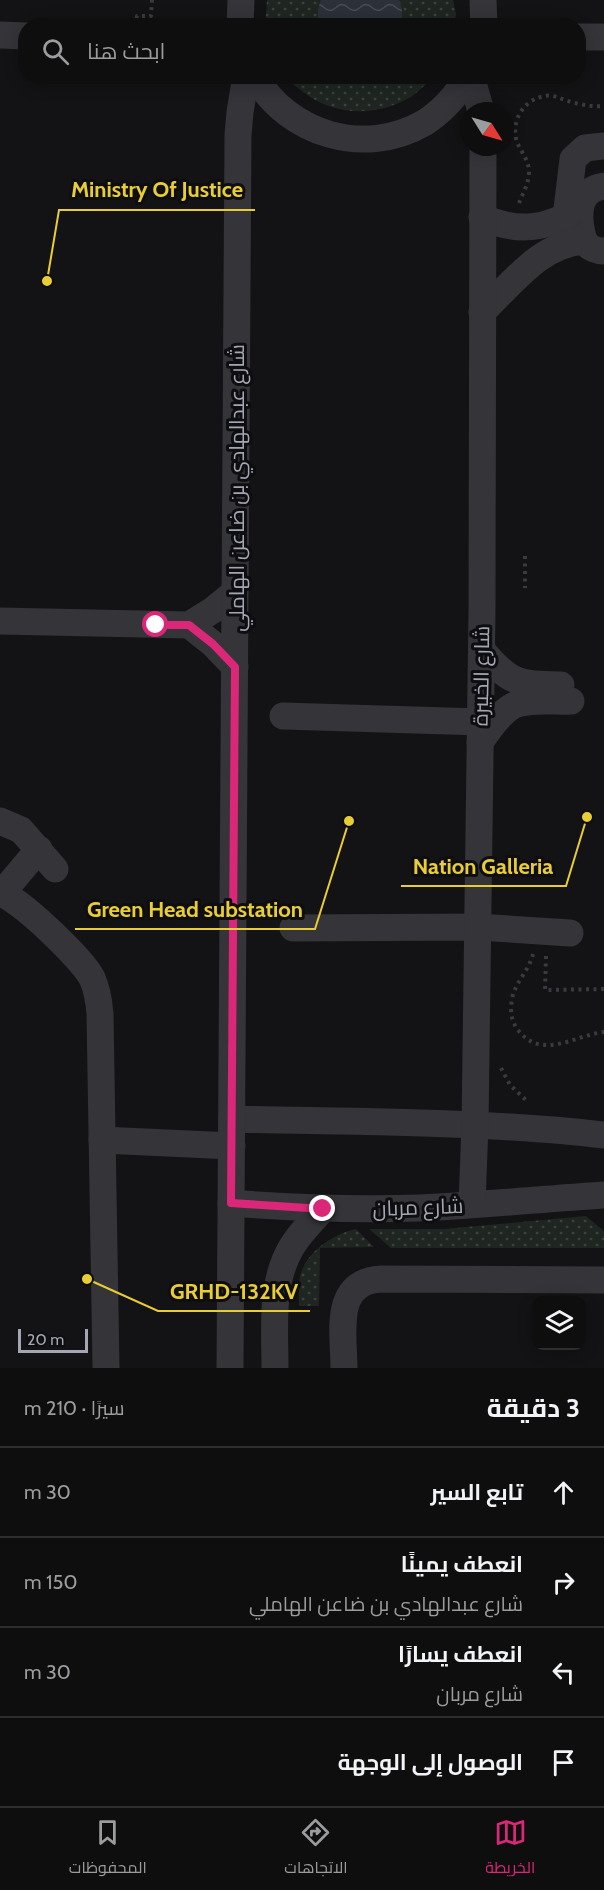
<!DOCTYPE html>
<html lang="ar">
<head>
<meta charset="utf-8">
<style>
	:root { --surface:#0e0e0f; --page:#171718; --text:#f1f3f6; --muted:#9b9c9e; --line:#2e2e2f; --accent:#db2777 }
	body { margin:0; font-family:Cabin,Cairo,sans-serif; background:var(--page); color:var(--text); direction:rtl }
	.controls { position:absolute; right:18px; bottom:18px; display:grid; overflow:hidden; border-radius:12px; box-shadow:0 3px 15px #0003 }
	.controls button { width:54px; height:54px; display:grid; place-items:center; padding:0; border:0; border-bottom:2px solid var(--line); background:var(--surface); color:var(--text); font:30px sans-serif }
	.compass { position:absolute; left:460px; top:102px; width:54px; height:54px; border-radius:50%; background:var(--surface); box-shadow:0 3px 15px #0003; rotate:127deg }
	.scale { position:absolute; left:18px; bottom:15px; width:70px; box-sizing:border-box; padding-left:6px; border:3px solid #a4a6b4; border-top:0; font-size:16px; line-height:21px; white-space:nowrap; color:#a4a6b4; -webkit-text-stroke:4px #0e0d0f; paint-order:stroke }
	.stop { position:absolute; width:18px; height:18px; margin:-14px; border:4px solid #db2777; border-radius:50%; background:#fff }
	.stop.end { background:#db2777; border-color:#fff; box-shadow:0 2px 6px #0008 }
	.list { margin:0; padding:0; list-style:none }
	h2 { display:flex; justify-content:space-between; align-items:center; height:78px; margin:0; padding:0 24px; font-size:26px }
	h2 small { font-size:20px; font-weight:400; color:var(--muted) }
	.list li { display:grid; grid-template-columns:39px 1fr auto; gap:18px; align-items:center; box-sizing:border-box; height:90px; padding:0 24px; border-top:2px solid var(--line) }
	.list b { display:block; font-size:22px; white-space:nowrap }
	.list p { margin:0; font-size:20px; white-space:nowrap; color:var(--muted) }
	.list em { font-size:20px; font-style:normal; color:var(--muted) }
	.icon { flex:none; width:33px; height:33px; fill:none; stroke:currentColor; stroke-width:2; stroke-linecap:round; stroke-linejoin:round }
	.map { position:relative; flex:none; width:604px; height:1368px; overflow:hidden; direction:ltr }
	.search { position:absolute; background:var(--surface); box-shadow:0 3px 15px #0003; left:18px; right:18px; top:18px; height:66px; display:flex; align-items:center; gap:15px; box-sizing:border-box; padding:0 21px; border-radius:24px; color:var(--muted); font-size:22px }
	.sheet { height:438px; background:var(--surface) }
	nav { display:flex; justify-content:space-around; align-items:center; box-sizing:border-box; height:84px; border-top:2px solid var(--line); background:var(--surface); font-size:16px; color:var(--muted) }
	nav a { display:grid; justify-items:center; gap:3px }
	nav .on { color:var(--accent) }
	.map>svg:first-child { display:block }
</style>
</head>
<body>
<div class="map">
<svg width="604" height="1368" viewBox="0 0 604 1368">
	<defs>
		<pattern id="grass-dots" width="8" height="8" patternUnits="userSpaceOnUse" patternTransform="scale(1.5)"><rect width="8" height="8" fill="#1f2621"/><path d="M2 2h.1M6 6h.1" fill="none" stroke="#3d423f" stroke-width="1.8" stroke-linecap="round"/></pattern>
		<pattern id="water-waves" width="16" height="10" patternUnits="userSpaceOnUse" patternTransform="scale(1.5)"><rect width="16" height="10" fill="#2b3039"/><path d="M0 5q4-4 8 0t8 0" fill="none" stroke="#474b53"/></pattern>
	</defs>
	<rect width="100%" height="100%" fill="#131214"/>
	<g fill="url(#grass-dots)">
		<path d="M267 0H453L456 14 454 26H265Z"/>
		<path d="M286 77H434C426 83 418 93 409 98 375 117 334 116 303 92 297 87 291 83 286 77Z"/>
		<path d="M586 1216 604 1231V1248H391L369 1229H444Z"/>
		<path d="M356 1229 374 1247 320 1248 319 1306H299C299 1293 297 1279 303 1268 311 1249 336 1233 356 1229Z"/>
	</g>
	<path fill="url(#water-waves)" d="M321 0H399L402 9V24L401 26 318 25V9Z"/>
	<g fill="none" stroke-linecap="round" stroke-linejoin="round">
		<g stroke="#3a3a3f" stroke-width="4" stroke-dasharray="3 4.5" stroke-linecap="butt">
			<path d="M136 26 137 16H151L152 0"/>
			<path d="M519 203C523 193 529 183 529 172 529 160 521 152 517 142 510 121 524 99 545 96 554 94 562 100 572 102 582 105 593 107 604 106"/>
			<path d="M525 556V588"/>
			<path d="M533 954C529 971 515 982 512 999 510 1011 511 1021 518 1030 542 1061 575 1035 604 1032"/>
			<path d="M546 956 545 990 604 989"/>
			<path d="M501 1068 510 1085 528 1102"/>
		</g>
		<g stroke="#343439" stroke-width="27">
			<path d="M483 0 484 26"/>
			<path d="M240 26 241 0"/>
			<path d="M0 35 26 36"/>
			<path d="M578 37H604"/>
			<path d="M255 76C288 135 365 157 424 123 443 111 457 95 468 76"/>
			<path d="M471 76 481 111"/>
			<path d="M604 186C584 189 579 203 580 221 582 238 584 250 604 251"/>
			<path d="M482 217C517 233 548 230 579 208"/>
			<path d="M566 217 573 159 585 148 604 146"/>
			<path d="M482 312C512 284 539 245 583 241"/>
			<path d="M0 621 189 625 213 610 235 592"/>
			<path d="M189 625 213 644 235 667"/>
			<path d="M482 650C510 684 518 684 561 685"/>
			<path d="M283 716 481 722"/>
			<path d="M480 742C489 730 498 715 511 707 524 698 555 702 571 701"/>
			<path d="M0 821 21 830 55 869"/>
			<path d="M0 893C20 899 82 959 92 978 97 989 99 1001 100 1014L106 1368"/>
			<path d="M2 893 39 849"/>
			<path d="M293 928 478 927 570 933"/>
			<path d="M232 1119C356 1122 481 1121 604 1135"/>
			<path d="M102 1140 232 1146"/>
			<path d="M231 1203C294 1208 357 1210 420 1208 481 1205 543 1199 604 1195"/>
			<path d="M472 1204 475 1125 482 611 483 147"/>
			<path d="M230 1368 238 135 240 112 246 76"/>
			<path d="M275 1368C275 1328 270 1284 291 1248 299 1234 312 1221 323 1209"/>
			<path d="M344 1368C344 1334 332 1282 381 1279L604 1280"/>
		</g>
	</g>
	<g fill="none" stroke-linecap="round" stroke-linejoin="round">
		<path stroke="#db2777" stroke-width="8" d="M156 625H189L213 644 235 667 231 1203 323 1209"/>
	</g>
	<g text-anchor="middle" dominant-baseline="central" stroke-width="6" stroke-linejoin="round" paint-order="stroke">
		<g font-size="21" fill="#a4a6b4" stroke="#0e0d0f">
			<text transform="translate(236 488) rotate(-90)">شارع عبدالهادي بن ضاعن الهاملي</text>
			<text transform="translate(481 676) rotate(-89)">شارع الخبيرة</text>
			<text transform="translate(418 1207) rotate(-2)">شارع مربان</text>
		</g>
	</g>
	<path fill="none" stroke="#e8cd36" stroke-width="2" d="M47 281L59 210H255M587 817L566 886H401M349 821L315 929H75M87 1279L158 1311H310"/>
	<g fill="#e8cd36" stroke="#0e0d0f" stroke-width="2">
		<circle cx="47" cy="281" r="6"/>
		<circle cx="587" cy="817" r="6"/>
		<circle cx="349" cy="821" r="6"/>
		<circle cx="87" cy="1279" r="6"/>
	</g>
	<g font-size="22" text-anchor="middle" font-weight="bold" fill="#e8cd36" stroke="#0e0d0f" stroke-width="6" stroke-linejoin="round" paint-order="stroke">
		<text x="157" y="197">Ministry Of Justice</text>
		<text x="483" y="874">Nation Galleria</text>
		<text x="195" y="917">Green Head substation</text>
		<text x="234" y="1299">GRHD-132KV</text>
	</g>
</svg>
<div class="controls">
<button><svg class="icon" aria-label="layers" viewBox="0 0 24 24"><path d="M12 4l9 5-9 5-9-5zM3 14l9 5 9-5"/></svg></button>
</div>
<svg class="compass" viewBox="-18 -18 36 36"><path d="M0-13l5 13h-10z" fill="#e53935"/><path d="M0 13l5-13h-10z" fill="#9b9c9e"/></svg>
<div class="scale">20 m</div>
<div class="stop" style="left:156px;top:625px"></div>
<div class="stop end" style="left:323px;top:1209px"></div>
<div class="search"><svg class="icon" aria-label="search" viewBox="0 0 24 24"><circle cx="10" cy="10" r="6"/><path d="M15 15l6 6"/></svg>ابحث هنا</div>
</div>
<section class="sheet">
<h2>3 دقيقة<small>سيرًا · 210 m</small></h2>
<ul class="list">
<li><svg class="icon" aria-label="ahead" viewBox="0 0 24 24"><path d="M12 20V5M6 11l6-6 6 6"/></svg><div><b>تابع السير</b></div><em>30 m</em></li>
<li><svg class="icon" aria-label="right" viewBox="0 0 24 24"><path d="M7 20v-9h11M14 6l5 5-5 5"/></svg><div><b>انعطف يمينًا</b><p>شارع عبدالهادي بن ضاعن الهاملي</p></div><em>150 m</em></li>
<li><svg class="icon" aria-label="left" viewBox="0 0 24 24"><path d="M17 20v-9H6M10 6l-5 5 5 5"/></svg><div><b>انعطف يسارًا</b><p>شارع مربان</p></div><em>30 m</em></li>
<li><svg class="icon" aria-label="arrive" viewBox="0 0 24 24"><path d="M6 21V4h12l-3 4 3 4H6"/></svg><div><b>الوصول إلى الوجهة</b></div></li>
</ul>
</section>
<nav>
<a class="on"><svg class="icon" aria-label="map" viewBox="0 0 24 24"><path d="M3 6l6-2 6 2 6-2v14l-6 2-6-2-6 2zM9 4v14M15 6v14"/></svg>الخريطة</a>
<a><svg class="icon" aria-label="directions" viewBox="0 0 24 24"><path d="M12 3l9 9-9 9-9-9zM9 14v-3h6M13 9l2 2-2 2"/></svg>الاتجاهات</a>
<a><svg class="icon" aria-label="saved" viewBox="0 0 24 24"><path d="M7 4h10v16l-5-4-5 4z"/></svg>المحفوظات</a>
</nav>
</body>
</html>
